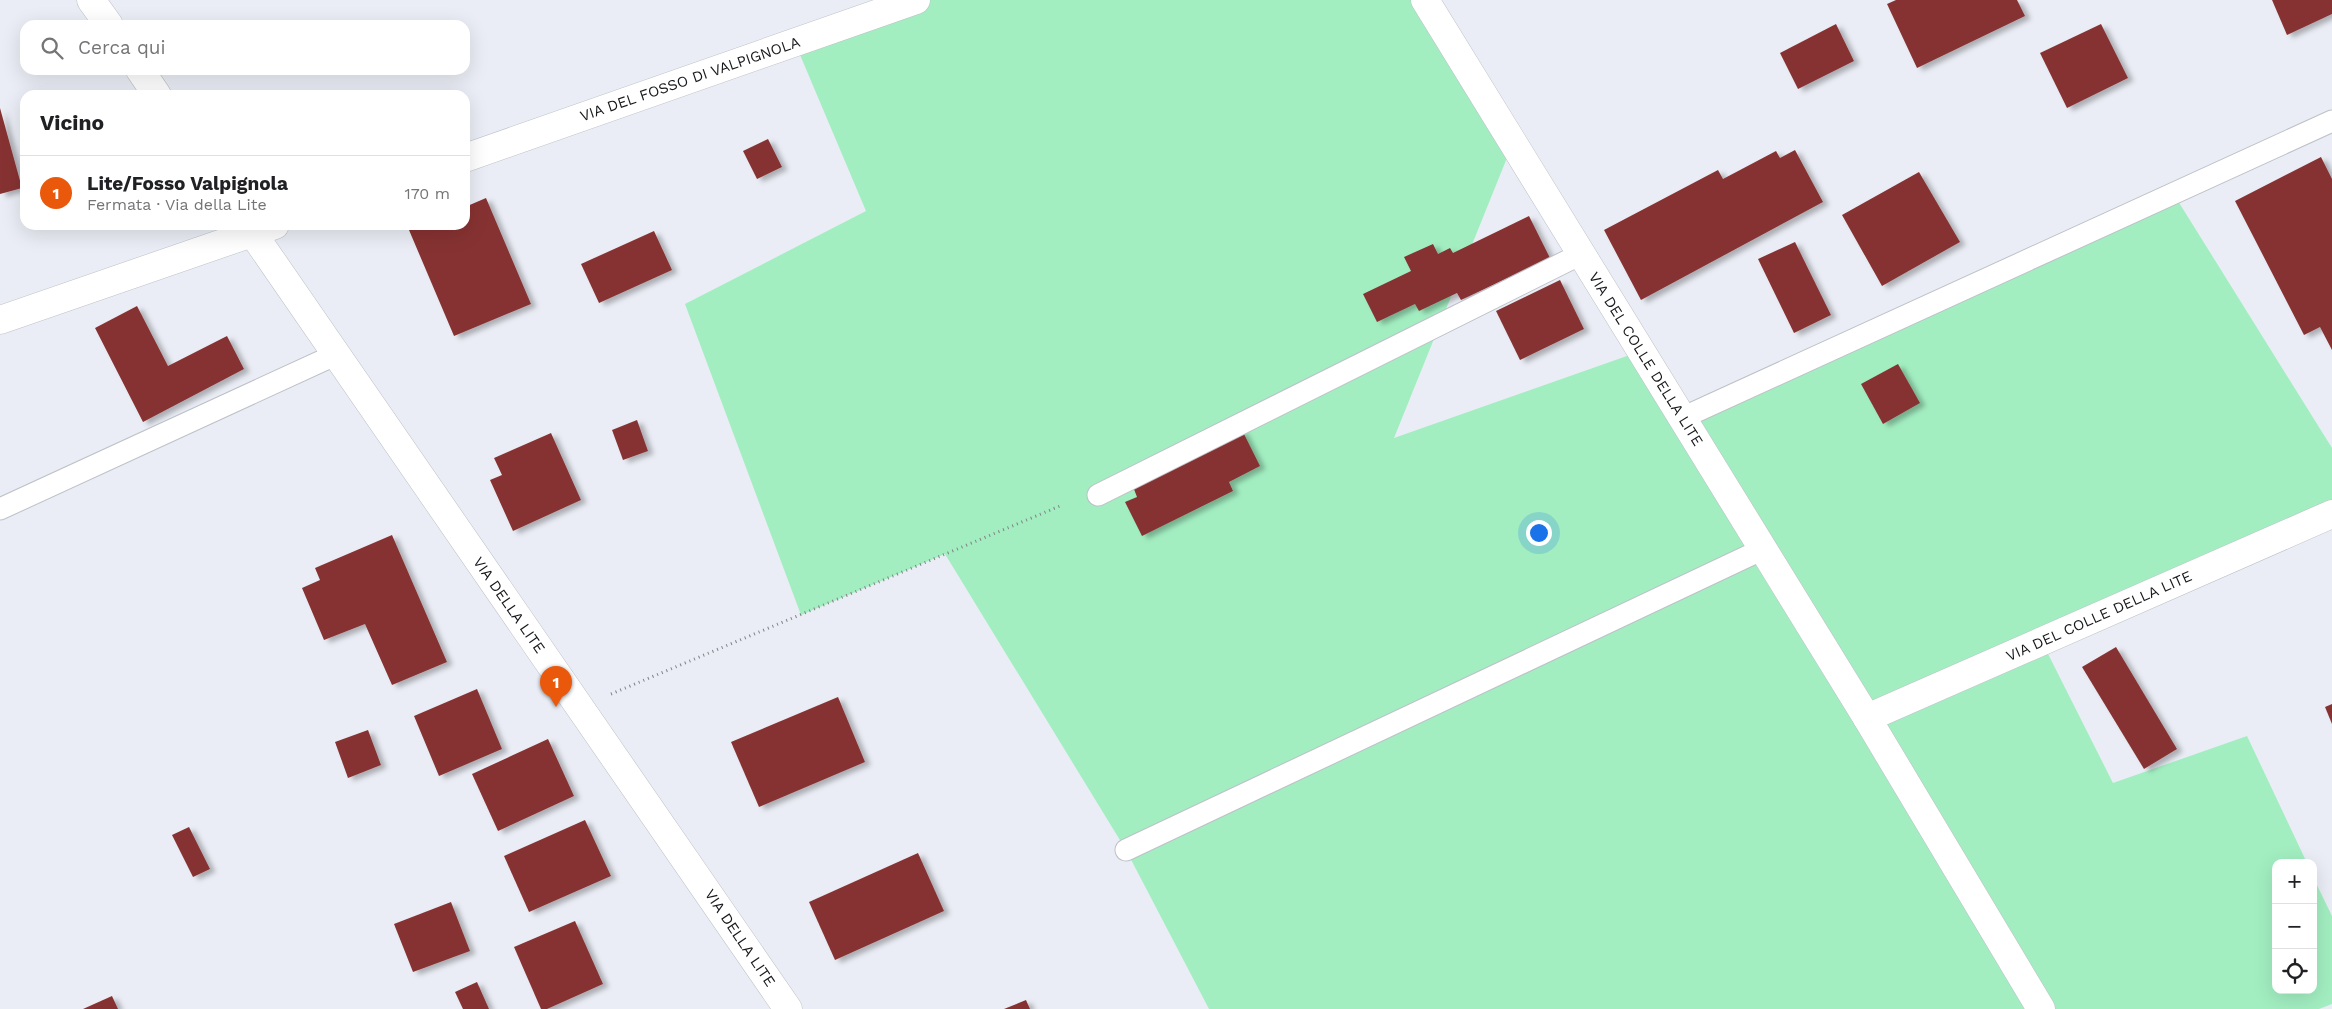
<!DOCTYPE html>
<html lang="it">
<head>
<meta charset="utf-8">
<style>
	:root { --surface:#fff; --page:#f2f2f2; --text:#202124; --muted:#757577; --line:#e0e0e0; --accent:#ea580c }
	body { margin:0; font-family:"Work Sans",sans-serif; background:var(--page); color:var(--text) }
	.controls { position:absolute; right:15px; bottom:15px; display:grid; overflow:hidden; border-radius:10px; box-shadow:0 5px 20px #0002 }
	.controls button { width:45px; height:45px; display:grid; place-items:center; padding:0; border:0; border-bottom:1px solid var(--line); background:var(--surface); color:var(--text); font:25px sans-serif }
	.you { position:absolute; left:1538px; top:532px; width:18px; height:18px; margin:-12px; border:4px solid #fff; border-radius:50%; background:#1a73e8; box-shadow:0 0 0 8px #1a73e833 }
	.badge { display:grid; place-items:center; width:32px; height:32px; border-radius:50%; background:var(--accent); color:#fff; font-size:16px; font-weight:700 }
	.pin { position:absolute; translate:-50% -41px; filter:drop-shadow(0 1px 2px #0008) }
	.pin::after { content:''; position:absolute; top:26px; width:18px; height:15px; background:inherit; clip-path:polygon(0 0,100% 0,50% 100%) }
	.list { margin:0; padding:0; list-style:none }
	h2 { display:flex; justify-content:space-between; align-items:center; height:65px; margin:0; padding:0 20px; font-size:21px }
	h2 small { font-size:16px; font-weight:400; color:var(--muted) }
	.list li { display:grid; grid-template-columns:32px 1fr auto; gap:15px; align-items:center; box-sizing:border-box; height:75px; padding:0 20px; border-top:1px solid var(--line) }
	.list b { display:block; font-size:19px; white-space:nowrap }
	.list p { margin:0; font-size:16px; white-space:nowrap; color:var(--muted) }
	.list em { font-size:16px; font-style:normal; color:var(--muted) }
	.icon { flex:none; width:28px; height:28px; fill:none; stroke:currentColor; stroke-width:2; stroke-linecap:round; stroke-linejoin:round }
	.map { position:relative; flex:none; width:2332px; height:1009px; overflow:hidden }
	.search { position:absolute; background:var(--surface); box-shadow:0 5px 20px #0002; left:20px; top:20px; width:450px; height:55px; display:flex; align-items:center; gap:12px; box-sizing:border-box; padding:0 18px; border-radius:15px; color:var(--muted); font-size:19px }
	.panel { position:absolute; background:var(--surface); box-shadow:0 5px 20px #0002; left:20px; top:90px; width:450px; height:140px; border-radius:15px }
	.map>svg:first-child { display:block }
</style>
</head>
<body>
<div class="map">
<svg width="2332" height="1009" viewBox="0 0 2332 1009">
	<defs>
		<filter id="shadow"><feDropShadow dx="5.5" dy="3" stdDeviation="2.5" flood-color="#0004"/></filter>
	</defs>
	<rect width="100%" height="100%" fill="#eaedf5"/>
	<path fill="#a2eec1" d="M898 0H1425L1513 143 1394 438 1641 351 1682 418 2173 193 2332 448V514L2042 642 2113 783 2247 736 2307 863H2276V990H2313V877L2332 916V1004L2319 1009H1209L1126 850 945 554 801 615 685 304 866 211 795 43Z"/>
	<g fill="#873332" filter="url(#shadow)">
		<path d="M1896 0H2017L2025 16 1917 68 1887 4Z"/>
		<path d="M2272 0H2332V14L2287 35Z"/>
		<path d="M1836 24 1854 61 1798 89 1780 53Z"/>
		<path d="M2101 24 2128 78 2067 108 2040 53Z"/>
		<path d="M0 108 22 188 0 194Z"/>
		<path d="M768 139 782 167 757 179 743 151Z"/>
		<path d="M1795 150 1823 202 1641 300 1604 230 1718 170 1723 179 1776 151 1780 158Z"/>
		<path d="M2321 157 2332 179V350L2320 327 2304 335 2235 201Z"/>
		<path d="M1919 172 1960 242 1882 286 1842 215Z"/>
		<path d="M486 198 531 304 454 336 409 230 422 225H465V207Z"/>
		<path d="M1529 216 1550 258 1461 300 1457 293 1419 311 1415 304 1377 322 1363 294 1411 271 1404 257 1433 244 1438 254 1450 248 1453 253Z"/>
		<path d="M654 231 672 270 599 303 581 264Z"/>
		<path d="M1795 242 1831 315 1794 333 1758 259Z"/>
		<path d="M1560 280 1584 329 1520 360 1496 311Z"/>
		<path d="M137 306 168 366 227 336 244 369 143 422 95 328Z"/>
		<path d="M1898 364 1920 403 1883 424 1861 384Z"/>
		<path d="M637 420 648 451 623 460 612 430Z"/>
		<path d="M1242 430 1260 466 1229 482 1233 491 1142 536 1125 502 1137 497 1132 484Z"/>
		<path d="M551 433 581 500 513 531 490 480 502 475 494 458Z"/>
		<path d="M392 535 447 662 392 685 365 624 324 640 302 588 320 580 315 568Z"/>
		<path d="M2116 647 2177 749 2144 769 2082 667Z"/>
		<path d="M477 689 502 749 439 776 414 716Z"/>
		<path d="M838 697 865 762 759 807 731 742Z"/>
		<path d="M2332 704V724L2325 707Z"/>
		<path d="M368 730 381 765 348 778 335 742Z"/>
		<path d="M548 739 574 796 498 831 472 774Z"/>
		<path d="M585 820 611 876 529 912 504 856Z"/>
		<path d="M189 827 210 869 193 877 172 835Z"/>
		<path d="M918 853 944 911 835 960 809 902Z"/>
		<path d="M451 902 470 951 413 972 394 924Z"/>
		<path d="M575 921 603 984 547 1009H541L514 947Z"/>
		<path d="M477 982 489 1009H463L455 992Z"/>
		<path d="M112 996 118 1009H83Z"/>
		<path d="M1026 1000 1030 1009H1004Z"/>
	</g>
	<g fill="none" stroke-linecap="round" stroke-linejoin="round">
		<g stroke="#bdc1c8" stroke-width="23">
			<g id="lane">
				<path d="M1682 418 2332 121"/>
				<path d="M1098 495 1581 254"/>
				<path d="M0 509 337 354"/>
				<path d="M1126 850 1763 549"/>
			</g>
		</g>
		<g stroke="#bdc1c8" stroke-width="29">
			<g id="street">
				<path d="M1425 0 1867 718 2041 1009"/>
				<path d="M465 158 916 0"/>
				<path d="M0 320 275 225"/>
				<path d="M1867 718 2332 514"/>
			</g>
		</g>
		<g stroke="#bdc1c8" stroke-width="29">
			<g id="secondary">
				<path d="M91 0 109 25"/>
				<path d="M140 70 157 95"/>
				<path d="M247 225 788 1009"/>
			</g>
		</g>
		<path stroke="#808287" stroke-width="3" stroke-dasharray="1 4" stroke-linecap="butt" d="M611 694 1060 506"/>
		<use href="#lane" stroke="#fff" stroke-width="21"/>
		<use href="#street" stroke="#fff" stroke-width="28"/>
		<use href="#secondary" stroke="#fff" stroke-width="28"/>
	</g>
	<g text-anchor="middle" dominant-baseline="central" stroke-width="5" stroke-linejoin="round" paint-order="stroke">
		<g font-size="15" fill="#16171a" stroke="#fff">
			<text transform="translate(690 79) rotate(-19)">VIA DEL FOSSO DI VALPIGNOLA</text>
			<text transform="translate(1646 359) rotate(58)">VIA DEL COLLE DELLA LITE</text>
			<text transform="translate(509 605) rotate(55)">VIA DELLA LITE</text>
			<text transform="translate(2099 616) rotate(-24)">VIA DEL COLLE DELLA LITE</text>
			<text transform="translate(740 938) rotate(56)">VIA DELLA LITE</text>
		</g>
	</g>
</svg>
<div class="controls">
<button>+</button>
<button>−</button>
<button><svg class="icon" aria-label="locate" viewBox="0 0 24 24"><circle cx="12" cy="12" r="6"/><path d="M12 2v4M12 18v4M2 12h4M18 12h4"/></svg></button>
</div>
<div class="you"></div>
<div class="pin badge" style="left:556px;top:707px">1</div>
<div class="search"><svg class="icon" aria-label="search" viewBox="0 0 24 24"><circle cx="10" cy="10" r="6"/><path d="M15 15l6 6"/></svg>Cerca qui</div>
<section class="panel">
<h2>Vicino<small></small></h2>
<ul class="list">
<li><span class="badge">1</span><div><b>Lite/Fosso Valpignola</b><p>Fermata · Via della Lite</p></div><em>170 m</em></li>
</ul>
</section>
</div>
</body>
</html>
